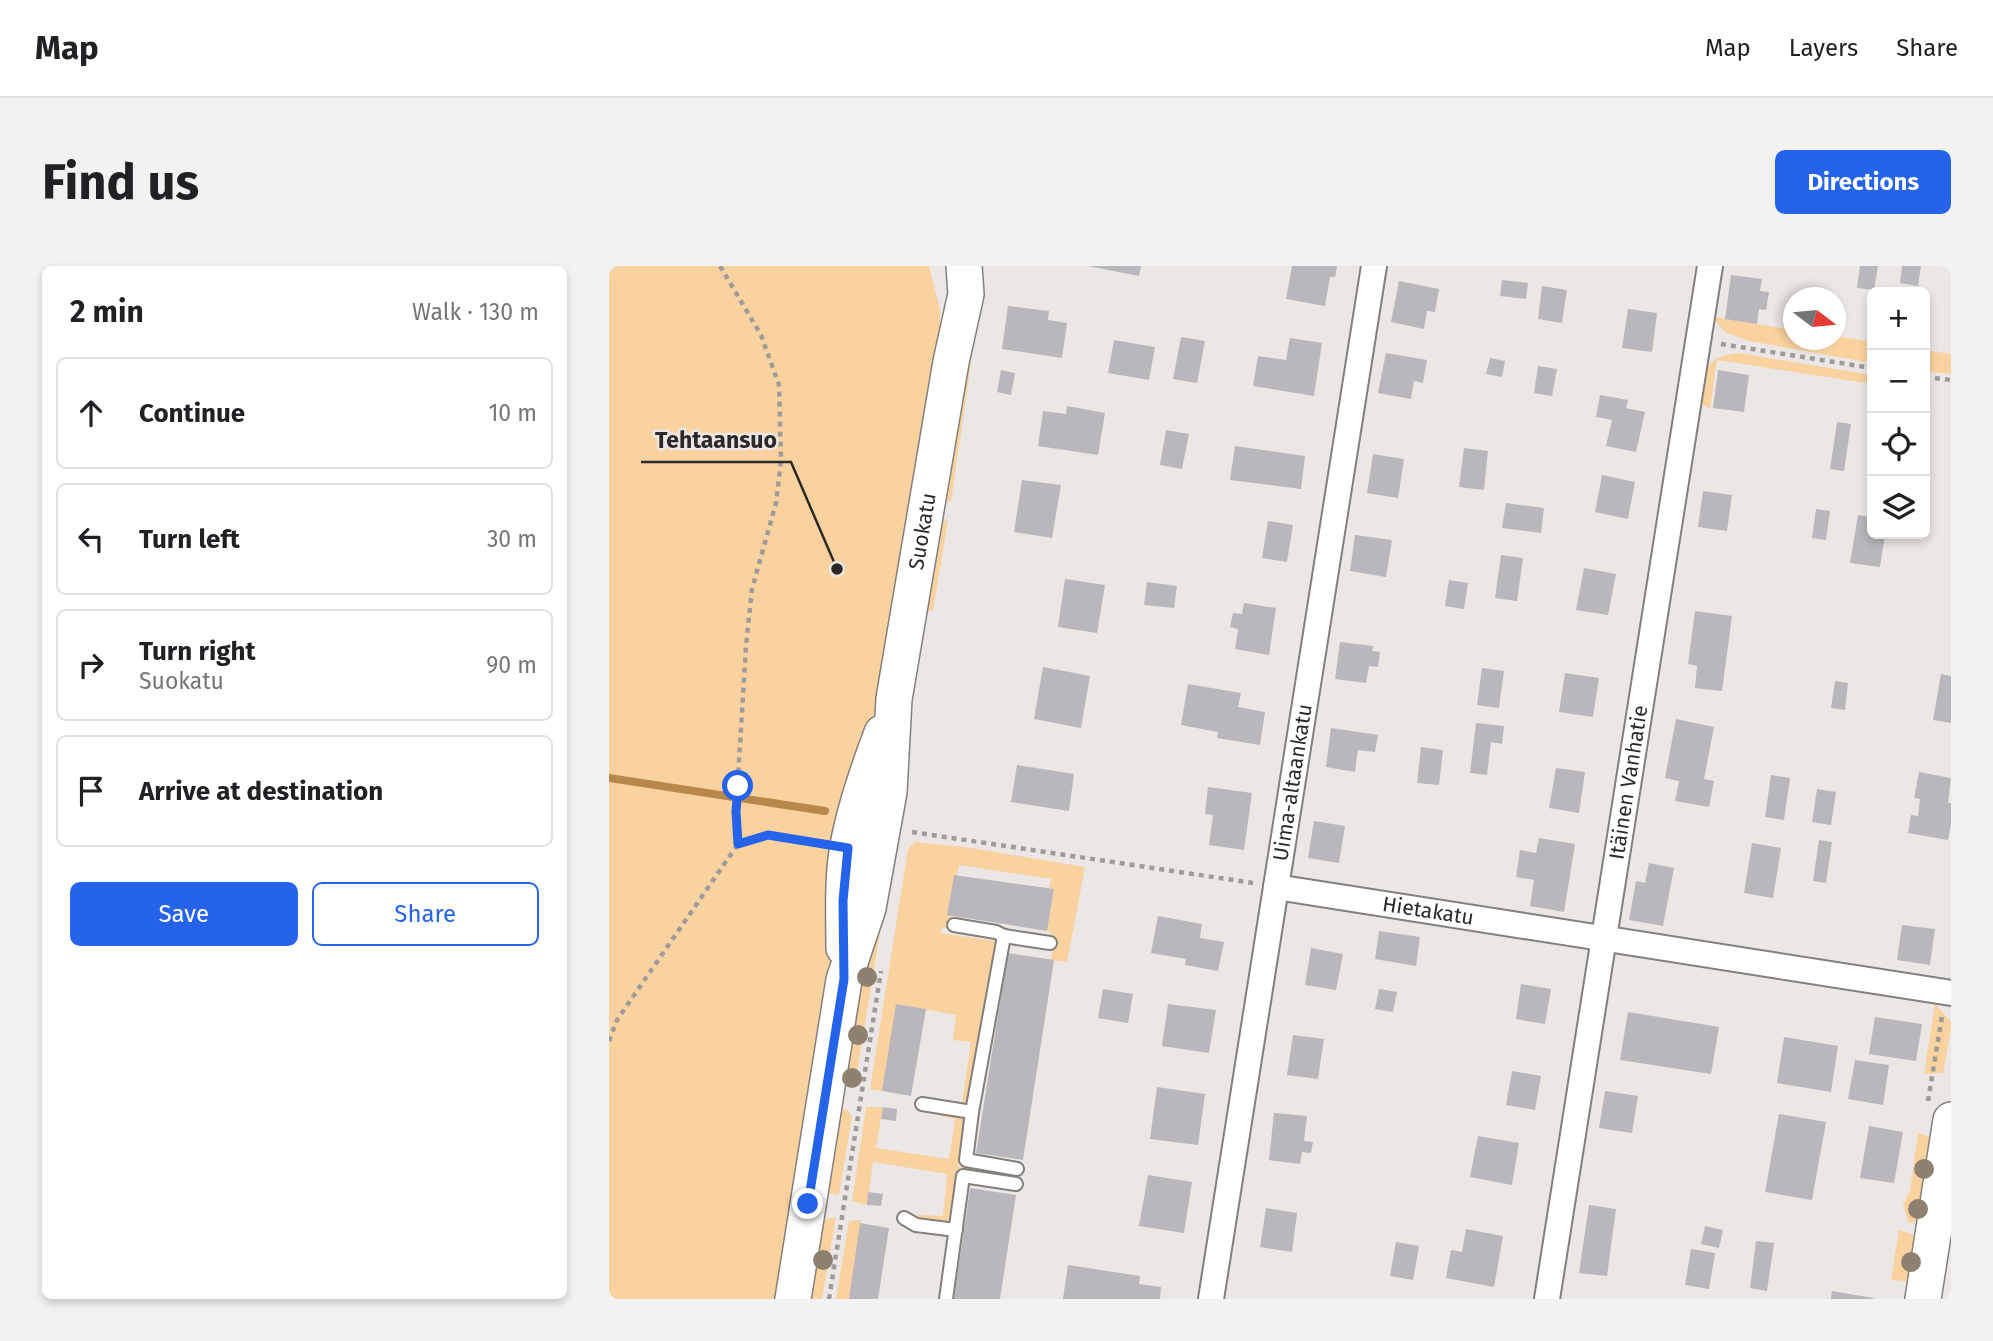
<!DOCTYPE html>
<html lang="en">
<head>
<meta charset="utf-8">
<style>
	:root { --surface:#fff; --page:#f2f2f2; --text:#202124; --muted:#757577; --line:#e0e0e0; --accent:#2563eb }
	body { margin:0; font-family:"Fira Sans",sans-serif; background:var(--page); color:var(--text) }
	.controls { position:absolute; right:21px; top:21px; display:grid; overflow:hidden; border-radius:10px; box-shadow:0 4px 10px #0003 }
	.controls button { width:63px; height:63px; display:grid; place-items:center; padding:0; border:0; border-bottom:2px solid var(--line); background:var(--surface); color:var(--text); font:35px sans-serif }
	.compass { position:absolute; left:1174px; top:21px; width:63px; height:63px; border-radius:50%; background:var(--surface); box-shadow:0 4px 10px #0003; rotate:106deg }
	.stop { position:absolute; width:21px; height:21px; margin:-16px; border:5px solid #2563eb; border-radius:50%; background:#fff }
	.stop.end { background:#2563eb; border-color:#fff; box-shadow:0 2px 7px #0008 }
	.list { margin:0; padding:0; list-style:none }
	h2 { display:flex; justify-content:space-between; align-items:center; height:91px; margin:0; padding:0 28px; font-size:30px }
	h2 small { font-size:23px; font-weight:400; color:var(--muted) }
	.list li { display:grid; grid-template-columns:46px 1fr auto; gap:21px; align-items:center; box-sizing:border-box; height:112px; margin:0 14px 14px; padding:0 14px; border:2px solid var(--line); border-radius:10px }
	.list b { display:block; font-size:26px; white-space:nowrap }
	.list p { margin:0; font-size:23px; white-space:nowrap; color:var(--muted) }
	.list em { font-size:23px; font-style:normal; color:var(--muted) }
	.actions { display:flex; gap:14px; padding:21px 28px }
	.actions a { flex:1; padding:16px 0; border:2px solid var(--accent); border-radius:10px; text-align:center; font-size:24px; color:var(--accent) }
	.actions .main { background:var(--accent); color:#fff }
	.icon { flex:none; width:38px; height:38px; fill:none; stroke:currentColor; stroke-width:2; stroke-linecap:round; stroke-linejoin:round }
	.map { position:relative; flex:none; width:1342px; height:1033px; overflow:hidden; border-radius:10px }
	header { display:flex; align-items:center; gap:42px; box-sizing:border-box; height:98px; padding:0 35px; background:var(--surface); border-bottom:2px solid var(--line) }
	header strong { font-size:33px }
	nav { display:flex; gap:38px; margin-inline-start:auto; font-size:24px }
	.intro { display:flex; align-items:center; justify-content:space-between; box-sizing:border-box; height:168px; padding:0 42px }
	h1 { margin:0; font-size:49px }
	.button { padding:18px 32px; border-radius:10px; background:var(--accent); color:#fff; font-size:24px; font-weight:700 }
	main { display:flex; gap:42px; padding:0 42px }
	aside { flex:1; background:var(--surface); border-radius:10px; box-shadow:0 4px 10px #0003 }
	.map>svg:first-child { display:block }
</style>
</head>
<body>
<header>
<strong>Map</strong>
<nav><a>Map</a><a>Layers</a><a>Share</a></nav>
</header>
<div class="intro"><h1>Find us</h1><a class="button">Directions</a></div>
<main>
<aside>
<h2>2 min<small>Walk · 130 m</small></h2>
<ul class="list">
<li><svg class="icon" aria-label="ahead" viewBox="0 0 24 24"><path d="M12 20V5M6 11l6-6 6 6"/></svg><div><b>Continue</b></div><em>10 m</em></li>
<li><svg class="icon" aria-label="left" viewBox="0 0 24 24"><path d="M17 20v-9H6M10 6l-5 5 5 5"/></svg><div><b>Turn left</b></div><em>30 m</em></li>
<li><svg class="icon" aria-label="right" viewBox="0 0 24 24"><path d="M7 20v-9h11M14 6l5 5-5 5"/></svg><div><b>Turn right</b><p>Suokatu</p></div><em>90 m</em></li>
<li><svg class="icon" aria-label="arrive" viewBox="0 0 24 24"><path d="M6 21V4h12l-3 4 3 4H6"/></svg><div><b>Arrive at destination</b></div></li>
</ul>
<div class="actions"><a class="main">Save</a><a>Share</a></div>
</aside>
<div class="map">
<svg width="1342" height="1033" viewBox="0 0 1342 1033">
	<rect width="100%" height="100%" fill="#ebe7e4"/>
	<g fill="#fad2a0">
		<path d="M0 0H320L331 43V67L278 407 245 512 226 617 222 702 169 1033H0Z"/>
		<path d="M1106 51 1184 64V74H1226L1227 70 1263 76V97L1140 75 1116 66 1106 55Z"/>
		<path d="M1316 84 1342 88V108L1316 105Z"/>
		<path d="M1129 87 1263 109V118L1108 94 1101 143 1093 138C1098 105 1091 92 1129 87Z"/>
		<path d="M362 97 342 236 334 234 356 98Z"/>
		<path d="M339 254 324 345 317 344 330 256Z"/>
		<path d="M306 576 356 581 476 601 458 696 442 694 445 672 441 666 438 665 445 624 440 623 442 613 350 599 348 610H345L338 648 343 649 340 663 333 661 332 667 386 675 361 829 358 836 353 837 362 776 344 774 347 749 288 738 273 825 261 823 299 583Z"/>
		<path d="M282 600 246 819 233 818 252 693Z"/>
		<path d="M1326 738 1342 756V763L1334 807 1315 808Z"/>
		<path d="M257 841H274L267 882 340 893 346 853 324 848 325 846 352 850 357 853 349 901 408 909V913L349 904 340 955 308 952 309 949 334 950 338 908 264 896 258 939 243 935Z"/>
		<path d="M238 843 243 850 230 929 217 927 228 845Z"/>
		<path d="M1309 867 1324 872 1311 957 1299 956 1294 939 1301 925Z"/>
		<path d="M227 951 213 1033H199L212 954Z"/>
		<path d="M252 954 240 1033H227L240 955Z"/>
		<path d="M1290 964 1309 970 1303 1013 1298 1015 1282 1014Z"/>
	</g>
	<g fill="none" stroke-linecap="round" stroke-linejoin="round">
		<path stroke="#b78849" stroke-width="8" d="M0 512 216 545"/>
	</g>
	<g fill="#b9b7bb">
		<path d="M479 0H532L530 10Z"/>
		<path d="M683 0H728L726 11H721L716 40 677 33Z"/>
		<path d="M1251 0H1269L1265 24 1248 22Z"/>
		<path d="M1293 0H1312L1309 20 1291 17Z"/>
		<path d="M1122 9 1153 13 1151 25 1160 26 1157 44 1150 43 1148 58 1116 53Z"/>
		<path d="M893 14 919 17 917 33 891 30Z"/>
		<path d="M790 15 830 23 826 46 818 45 815 63 782 56Z"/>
		<path d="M933 20 958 24 953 57 929 53Z"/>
		<path d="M399 40 440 45 439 54 458 57 453 92 393 83Z"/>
		<path d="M1019 43 1048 47 1043 86 1013 82Z"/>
		<path d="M572 71 596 75 588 117 564 113Z"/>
		<path d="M681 72 713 77 705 130 644 120 649 90 677 94Z"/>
		<path d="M505 74 546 81 540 114 499 107Z"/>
		<path d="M777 87 818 94 814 117 805 115 802 133 769 127Z"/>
		<path d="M881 92 896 95 893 111 877 108Z"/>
		<path d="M929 100 948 103 943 130 925 127Z"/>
		<path d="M392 104 406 107 402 129 388 126Z"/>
		<path d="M1109 104 1140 109 1135 146 1104 142Z"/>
		<path d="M991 129 1019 134 1017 142 1036 146 1027 186 997 180 1003 154 987 151Z"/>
		<path d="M458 140 496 147 489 189 429 180 434 145 457 148Z"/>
		<path d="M1228 156 1242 158 1235 205 1221 203Z"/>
		<path d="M557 164 580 168 573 203 551 199Z"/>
		<path d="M626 180 696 190 692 223 621 214Z"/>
		<path d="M855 182 879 185 875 224 850 221Z"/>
		<path d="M764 188 795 193 789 232 758 227Z"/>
		<path d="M993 209 1026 216 1019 253 986 246Z"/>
		<path d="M413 214 452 219 443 272 405 266Z"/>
		<path d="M1094 225 1123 229 1118 265 1089 261Z"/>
		<path d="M897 237 935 242 932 267 893 262Z"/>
		<path d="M1207 243 1221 245 1217 274 1203 272Z"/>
		<path d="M1249 249 1263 251V268H1276L1271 301 1241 297Z"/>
		<path d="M659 255 684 259 678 296 653 292Z"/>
		<path d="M746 269 783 274 777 311 741 305Z"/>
		<path d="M892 289 914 292 908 335 886 332Z"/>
		<path d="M975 302 1007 308 999 349 967 344Z"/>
		<path d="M456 313 496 319 488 367 449 361Z"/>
		<path d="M840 314 859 317 855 343 836 340Z"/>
		<path d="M538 316 568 320 565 342 535 339Z"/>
		<path d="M635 337 667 342 660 389 626 383 629 363 621 361 624 347 633 348Z"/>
		<path d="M1086 345 1123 350 1113 425 1086 422 1088 400 1079 398Z"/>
		<path d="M731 376 764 380 763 385 771 386 769 401 760 400 757 417 726 413Z"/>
		<path d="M434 401 481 410 472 462 425 453Z"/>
		<path d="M873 402 895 405 890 442 868 439Z"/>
		<path d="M956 407 990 412 984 451 950 446Z"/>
		<path d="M1332 408 1342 410V457L1324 454Z"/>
		<path d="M1226 415 1239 417 1236 444 1222 442Z"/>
		<path d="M579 418 632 427 629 441 656 446 651 479 608 472 609 466 572 459Z"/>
		<path d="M1067 453 1105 461 1095 513 1105 515 1100 541 1066 535 1070 515 1056 512Z"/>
		<path d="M867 457 895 460 893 478 882 476 878 509 861 507Z"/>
		<path d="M722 462 769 469 766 486 749 484 746 506 717 501Z"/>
		<path d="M812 481 834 484 830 519 808 517Z"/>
		<path d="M408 499 465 508 460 545 402 536Z"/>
		<path d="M947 502 976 506 970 547 940 542Z"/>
		<path d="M1310 506 1342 512 1339 537H1342V558L1339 574 1299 567 1302 549 1309 550 1311 533 1305 532Z"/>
		<path d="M1162 509 1181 512 1175 554 1156 551Z"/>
		<path d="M599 521 643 527 635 584 600 579 604 549 596 548Z"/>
		<path d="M1208 523 1227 526 1222 559 1203 556Z"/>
		<path d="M705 555 736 560 730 597 699 592Z"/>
		<path d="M930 572 966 578 955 646 921 640 925 614 907 611 911 584 927 587Z"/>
		<path d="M1210 574 1223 576 1217 617 1204 615Z"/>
		<path d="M1143 577 1172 582 1164 632 1135 627Z"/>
		<path d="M1040 597 1065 602 1054 660 1020 654 1027 615 1036 617Z"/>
		<path d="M345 609 445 623 438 665 338 649Z"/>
		<path d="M549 650 593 658 591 672 615 676 609 705 576 699 577 693 542 687Z"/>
		<path d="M1293 659 1326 663 1321 699 1288 694Z"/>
		<path d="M770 665 811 671 807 700 766 693Z"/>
		<path d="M702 682 734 688 727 724 696 719Z"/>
		<path d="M399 687 445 694 414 894 367 887Z"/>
		<path d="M912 718 942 723 936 758 907 753Z"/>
		<path d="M494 723 524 728 519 757 489 752Z"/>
		<path d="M770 723 788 726 784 746 766 743Z"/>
		<path d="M287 738 317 743 302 830 273 825Z"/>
		<path d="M559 738 607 744 600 787 553 780Z"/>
		<path d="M1019 746 1110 761 1102 808 1011 794Z"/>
		<path d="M1266 751 1313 758 1307 795 1260 788Z"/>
		<path d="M684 769 715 773 709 813 678 809Z"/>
		<path d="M1175 771 1229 780 1222 826 1168 817Z"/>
		<path d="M1246 794 1280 799 1274 839 1239 833Z"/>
		<path d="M903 805 932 810 926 844 897 839Z"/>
		<path d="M548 821 596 828 589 879 541 873Z"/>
		<path d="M996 825 1029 830 1023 867 990 862Z"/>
		<path d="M274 841 288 843 287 855 272 853Z"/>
		<path d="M665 847 698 850 695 875 704 876 702 887 693 886 691 898 660 894Z"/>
		<path d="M1170 848 1217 856 1203 934 1156 926Z"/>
		<path d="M1260 860 1294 866 1285 917 1251 912Z"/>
		<path d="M869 870 910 877 903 919 861 911Z"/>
		<path d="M539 909 583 916 575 967 530 960Z"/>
		<path d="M361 922 407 929 391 1033H345Z"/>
		<path d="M259 926 274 928 272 940 258 939Z"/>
		<path d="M980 939 1007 943 998 1010 970 1007Z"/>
		<path d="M657 942 688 947 683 986 651 981Z"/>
		<path d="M251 957 280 962 269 1033H240Z"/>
		<path d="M1096 960 1114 964 1110 982 1092 978Z"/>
		<path d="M857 963 894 970 885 1021 837 1012 842 984 853 986Z"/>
		<path d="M1147 975 1165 977 1158 1025 1141 1022Z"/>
		<path d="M787 976 810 980 804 1014 781 1010Z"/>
		<path d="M1082 983 1106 987 1100 1023 1076 1019Z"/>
		<path d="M459 999 531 1010 530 1018 552 1021 551 1033H454Z"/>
		<path d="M1223 1025 1264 1032V1033H1222Z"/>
	</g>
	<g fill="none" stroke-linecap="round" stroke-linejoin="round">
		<g stroke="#83807c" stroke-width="16">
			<g id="lane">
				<path d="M345 659 387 666 395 670"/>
				<path d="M313 838 363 846 395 670 441 677"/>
				<path d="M363 846 357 894 408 903"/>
				<path d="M295 952 307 959 347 964"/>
				<path d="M337 1033 354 910 407 918"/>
			</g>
		</g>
		<g stroke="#83807c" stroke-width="28">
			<g id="street">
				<path id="s1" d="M667 621 1342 727"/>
				<path id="s2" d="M602 1033 765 0"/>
				<path id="s3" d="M938 1033 1101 0"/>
			</g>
		</g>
		<g stroke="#83807c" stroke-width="38">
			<g id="secondary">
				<path d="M235 682C235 648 233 613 239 580 246 541 259 504 273 467"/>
				<path id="s4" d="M184 1033 235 714 259 642 280 526 285 433 342 96 357 28 355 0"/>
				<path d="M1314 1033 1342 854"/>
			</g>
		</g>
		<g stroke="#9e9c99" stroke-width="4.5" stroke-dasharray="5 5" stroke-linecap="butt">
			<path d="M111 0 152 69 170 119 172 194 167 237 143 323 137 380 127 546 129 578"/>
			<path d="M1112 78 1263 102"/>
			<path d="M1316 111 1342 114"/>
			<path d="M303 566 644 617"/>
			<path d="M0 775 8 754 129 578 159 569 211 578"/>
			<path d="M1319 835 1333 750"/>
			<path d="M220 1033 272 705"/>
		</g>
		<use href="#lane" stroke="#fff" stroke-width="12"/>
		<use href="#street" stroke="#fff" stroke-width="24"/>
		<use href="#secondary" stroke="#fff" stroke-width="35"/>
	</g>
	<g fill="#8e8170">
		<circle cx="258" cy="711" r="10"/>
		<circle cx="249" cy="769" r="10"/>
		<circle cx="243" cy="812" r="10"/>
		<circle cx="1315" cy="903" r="10"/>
		<circle cx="1309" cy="943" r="10"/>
		<circle cx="214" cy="994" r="10"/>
		<circle cx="1302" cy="996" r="10"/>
	</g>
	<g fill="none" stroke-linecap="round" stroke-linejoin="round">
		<path stroke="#2563eb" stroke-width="9" d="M129 520 127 546 129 578 159 569 239 582 234 635 235 713 199 938"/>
	</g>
	<g text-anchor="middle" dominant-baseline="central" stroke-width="5" stroke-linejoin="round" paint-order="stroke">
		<g font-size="21" fill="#2a2927" stroke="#ebe7e4">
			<text stroke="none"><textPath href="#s4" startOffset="780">Suokatu</textPath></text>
			<text stroke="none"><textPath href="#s2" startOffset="523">Uima-altaankatu</textPath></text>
			<text stroke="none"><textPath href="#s3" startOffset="523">Itäinen Vanhatie</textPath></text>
			<text stroke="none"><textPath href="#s1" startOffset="154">Hietakatu</textPath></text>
		</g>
	</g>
	<path fill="none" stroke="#2a2927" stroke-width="2.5" d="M228 303L182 196H32"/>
	<circle fill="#2a2927" stroke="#ebe7e4" stroke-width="2.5" cx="228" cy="303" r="7"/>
	<g font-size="23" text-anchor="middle" font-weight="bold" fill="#2a2927" stroke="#ebe7e4" stroke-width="5" stroke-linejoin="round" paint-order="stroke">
		<text x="107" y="182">Tehtaansuo</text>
	</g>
</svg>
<div class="controls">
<button>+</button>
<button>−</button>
<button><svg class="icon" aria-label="locate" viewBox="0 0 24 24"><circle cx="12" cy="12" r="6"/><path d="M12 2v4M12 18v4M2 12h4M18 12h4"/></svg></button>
<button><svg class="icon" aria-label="layers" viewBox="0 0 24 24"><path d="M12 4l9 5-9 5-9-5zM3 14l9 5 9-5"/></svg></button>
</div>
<svg class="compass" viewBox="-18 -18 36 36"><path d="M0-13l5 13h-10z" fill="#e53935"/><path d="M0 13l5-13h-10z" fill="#757577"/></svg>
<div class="stop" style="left:129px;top:520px"></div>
<div class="stop end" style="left:199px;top:938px"></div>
</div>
</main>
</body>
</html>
